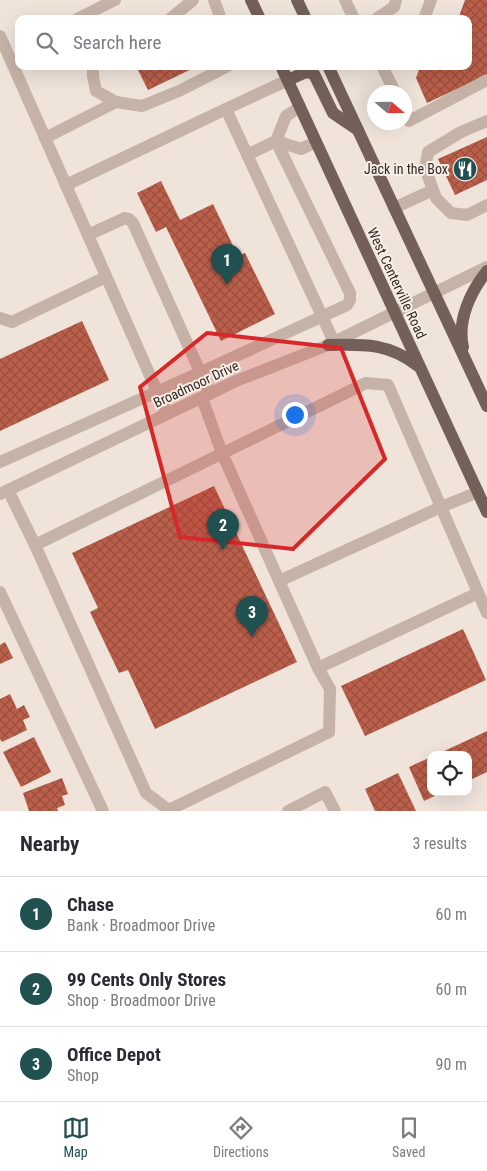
<!DOCTYPE html>
<html lang="en">
<head>
<meta charset="utf-8">
<style>
	:root { --surface:#fff; --page:#f7f7f7; --text:#2b2b33; --muted:#7c7c81; --line:#e1e1e2; --accent:#205050 }
	body { margin:0; font-family:"Roboto Condensed",sans-serif; background:var(--page); color:var(--text) }
	.controls { position:absolute; right:15px; bottom:15px; display:grid; overflow:hidden; border-radius:10px; box-shadow:0 5px 20px #0002 }
	.controls button { width:45px; height:45px; display:grid; place-items:center; padding:0; border:0; border-bottom:1px solid var(--line); background:var(--surface); color:var(--text); font:25px sans-serif }
	.compass { position:absolute; left:367px; top:85px; width:45px; height:45px; border-radius:50%; background:var(--surface); box-shadow:0 5px 20px #0002; rotate:110deg }
	.you { position:absolute; left:294px; top:414px; width:18px; height:18px; margin:-12px; border:4px solid #fff; border-radius:50%; background:#1a73e8; box-shadow:0 0 0 8px #1a73e833 }
	.badge { display:grid; place-items:center; width:32px; height:32px; border-radius:50%; background:var(--accent); color:#fff; font-size:16px; font-weight:700 }
	.pin { position:absolute; translate:-50% -41px; filter:drop-shadow(0 1px 2px #0008) }
	.pin::after { content:''; position:absolute; top:26px; width:18px; height:15px; background:inherit; clip-path:polygon(0 0,100% 0,50% 100%) }
	.list { margin:0; padding:0; list-style:none }
	h2 { display:flex; justify-content:space-between; align-items:center; height:65px; margin:0; padding:0 20px; font-size:21px }
	h2 small { font-size:16px; font-weight:400; color:var(--muted) }
	.list li { display:grid; grid-template-columns:32px 1fr auto; gap:15px; align-items:center; box-sizing:border-box; height:75px; padding:0 20px; border-top:1px solid var(--line) }
	.list b { display:block; font-size:19px; white-space:nowrap }
	.list p { margin:0; font-size:16px; white-space:nowrap; color:var(--muted) }
	.list em { font-size:16px; font-style:normal; color:var(--muted) }
	.icon { flex:none; width:28px; height:28px; fill:none; stroke:currentColor; stroke-width:2; stroke-linecap:round; stroke-linejoin:round }
	.map { position:relative; flex:none; width:487px; height:811px; overflow:hidden }
	.search { position:absolute; background:var(--surface); box-shadow:0 5px 20px #0002; left:15px; right:15px; top:15px; height:55px; display:flex; align-items:center; gap:12px; box-sizing:border-box; padding:0 18px; border-radius:10px; color:var(--muted); font-size:19px }
	.sheet { height:290px; background:var(--surface) }
	nav { display:flex; justify-content:space-around; align-items:center; box-sizing:border-box; height:70px; border-top:1px solid var(--line); background:var(--surface); font-size:14px; color:var(--muted) }
	nav a { display:grid; justify-items:center; gap:2px }
	nav .on { color:var(--accent) }
	.map>svg:first-child { display:block }
</style>
</head>
<body>
<div class="map">
<svg width="487" height="811" viewBox="0 0 487 811">
	<defs>
		<pattern id="building-cross-hatch" width="8" height="8" patternUnits="userSpaceOnUse" patternTransform="scale(1.25)"><rect width="8" height="8" fill="#bb5f4b"/><path d="M0 0l8 8M0 8l8-8" fill="none" stroke="#994f3e"/></pattern>
	</defs>
	<rect width="100%" height="100%" fill="#efe3da"/>
	<g fill="url(#building-cross-hatch)">
		<path d="M465 0H487V75L427 103 416 78 419 70 426 66H468V19H458Z"/>
		<path d="M136 66H198L148 90Z"/>
		<path d="M487 137V180L455 195 438 159Z"/>
		<path d="M161 181 180 220 213 204 238 256 245 253 275 314 221 341 166 227 156 232 137 193Z"/>
		<path d="M82 321 109 380 0 431V359Z"/>
		<path d="M214 486 297 662 155 729 128 670 119 673 90 612 98 608 72 553Z"/>
		<path d="M463 629 486 680 365 736 341 686Z"/>
		<path d="M5 642 13 658 0 664V645Z"/>
		<path d="M10 694 17 709 24 705 30 717 23 720 27 730 2 742 0 739V699Z"/>
		<path d="M487 731V772L468 781V755H436Z"/>
		<path d="M34 737 51 772 21 787 3 752Z"/>
		<path d="M431 757V792H443L424 801 409 767Z"/>
		<path d="M398 773 416 811H375L365 789Z"/>
		<path d="M62 778 68 794 62 796 65 805 57 808 58 811H29L23 793Z"/>
	</g>
	<g fill="none" stroke-linecap="round" stroke-linejoin="round">
		<g stroke="#c6b3a7" stroke-width="12">
			<path d="M214 0 221 19"/>
			<path d="M345 0 354 19"/>
			<path d="M77 19 115 0"/>
			<path d="M170 19 193 0"/>
			<path d="M376 19 394 7 396 0"/>
			<path d="M424 19 431 0"/>
			<path d="M0 36 167 414"/>
			<path d="M93 66V76L96 91 116 102"/>
			<path d="M382 66 395 92"/>
			<path d="M288 80 226 109 334 342"/>
			<path d="M404 112 409 121 487 80"/>
			<path d="M487 121 461 132 428 152 425 168 436 198 451 213 467 215 487 205"/>
			<path d="M45 138 116 102 142 106 179 91 228 66"/>
			<path d="M247 155 276 141 301 149 316 142"/>
			<path d="M66 185 226 109"/>
			<path d="M394 208 433 190"/>
			<path d="M88 235 125 218 129 219 133 223 210 394"/>
			<path d="M0 318 12 322 106 277"/>
			<path d="M0 462 199 373 347 305 350 300V293L276 141 286 116 300 107"/>
			<path d="M8 490 35 545 146 793 169 810 329 732 330 689 318 668 222 453 202 398"/>
			<path d="M0 494 236 381 328 345 487 267"/>
			<path d="M35 545 366 383 388 385 487 613"/>
			<path d="M279 581 441 507 478 492"/>
			<path d="M0 592 103 811"/>
			<path d="M318 668 478 593"/>
			<path d="M288 811 325 792 335 811"/>
		</g>
		<g stroke="#736059" stroke-width="12">
			<path d="M251 0 260 19"/>
			<path d="M297 0 306 19"/>
			<path d="M281 66 487 512"/>
			<path d="M328 66 487 406"/>
			<path d="M288 80 306 72 314 74 333 113 358 130"/>
			<path d="M328 345C364 344 389 343 418 366"/>
			<path d="M463 347C457 321 470 292 487 271"/>
		</g>
	</g>
	<path fill="#d62828" fill-opacity="0.2" stroke="#d62828" stroke-width="4" stroke-linejoin="round" d="M207 333 341 348 385 459 293 549 180 537 140 387Z"/>
	<defs>
		<g id="restaurant-disc" transform="scale(1.25)"><circle r="9.5" fill="#205050" stroke="#f7eee5"/><path d="M-5-6h1v4h1v-4h1v4h1v-4h1v5L-1.5 .5V6h-2V.5L-5-1ZM5-6V6H3V1.5H1.5Q1.5-4 5-6Z" fill="#fff"/></g>
	</defs>
	<g fill-rule="evenodd">
		<use href="#restaurant-disc" x="465" y="169"/>
	</g>
	<g text-anchor="middle" dominant-baseline="central" stroke-width="4" stroke-linejoin="round" paint-order="stroke">
		<g font-size="14" fill="#332a27" stroke="#f7eee5" text-anchor="end">
			<text x="448" y="169">Jack in the Box</text>
		</g>
		<g font-size="14" fill="#332a27" stroke="#f7eee5">
			<text transform="translate(397 283) rotate(65)">West Centerville Road</text>
			<text transform="translate(196 384) rotate(-25)">Broadmoor Drive</text>
		</g>
	</g>
</svg>
<div class="controls">
<button><svg class="icon" aria-label="locate" viewBox="0 0 24 24"><circle cx="12" cy="12" r="6"/><path d="M12 2v4M12 18v4M2 12h4M18 12h4"/></svg></button>
</div>
<svg class="compass" viewBox="-18 -18 36 36"><path d="M0-13l5 13h-10z" fill="#e53935"/><path d="M0 13l5-13h-10z" fill="#7c7c81"/></svg>
<div class="you"></div>
<div class="pin badge" style="left:227px;top:285px">1</div>
<div class="pin badge" style="left:223px;top:550px">2</div>
<div class="pin badge" style="left:252px;top:637px">3</div>
<div class="search"><svg class="icon" aria-label="search" viewBox="0 0 24 24"><circle cx="10" cy="10" r="6"/><path d="M15 15l6 6"/></svg>Search here</div>
</div>
<section class="sheet">
<h2>Nearby<small>3 results</small></h2>
<ul class="list">
<li><span class="badge">1</span><div><b>Chase</b><p>Bank · Broadmoor Drive</p></div><em>60 m</em></li>
<li><span class="badge">2</span><div><b>99 Cents Only Stores</b><p>Shop · Broadmoor Drive</p></div><em>60 m</em></li>
<li><span class="badge">3</span><div><b>Office Depot</b><p>Shop</p></div><em>90 m</em></li>
</ul>
</section>
<nav>
<a class="on"><svg class="icon" aria-label="map" viewBox="0 0 24 24"><path d="M3 6l6-2 6 2 6-2v14l-6 2-6-2-6 2zM9 4v14M15 6v14"/></svg>Map</a>
<a><svg class="icon" aria-label="directions" viewBox="0 0 24 24"><path d="M12 3l9 9-9 9-9-9zM9 14v-3h6M13 9l2 2-2 2"/></svg>Directions</a>
<a><svg class="icon" aria-label="saved" viewBox="0 0 24 24"><path d="M7 4h10v16l-5-4-5 4z"/></svg>Saved</a>
</nav>
</body>
</html>
